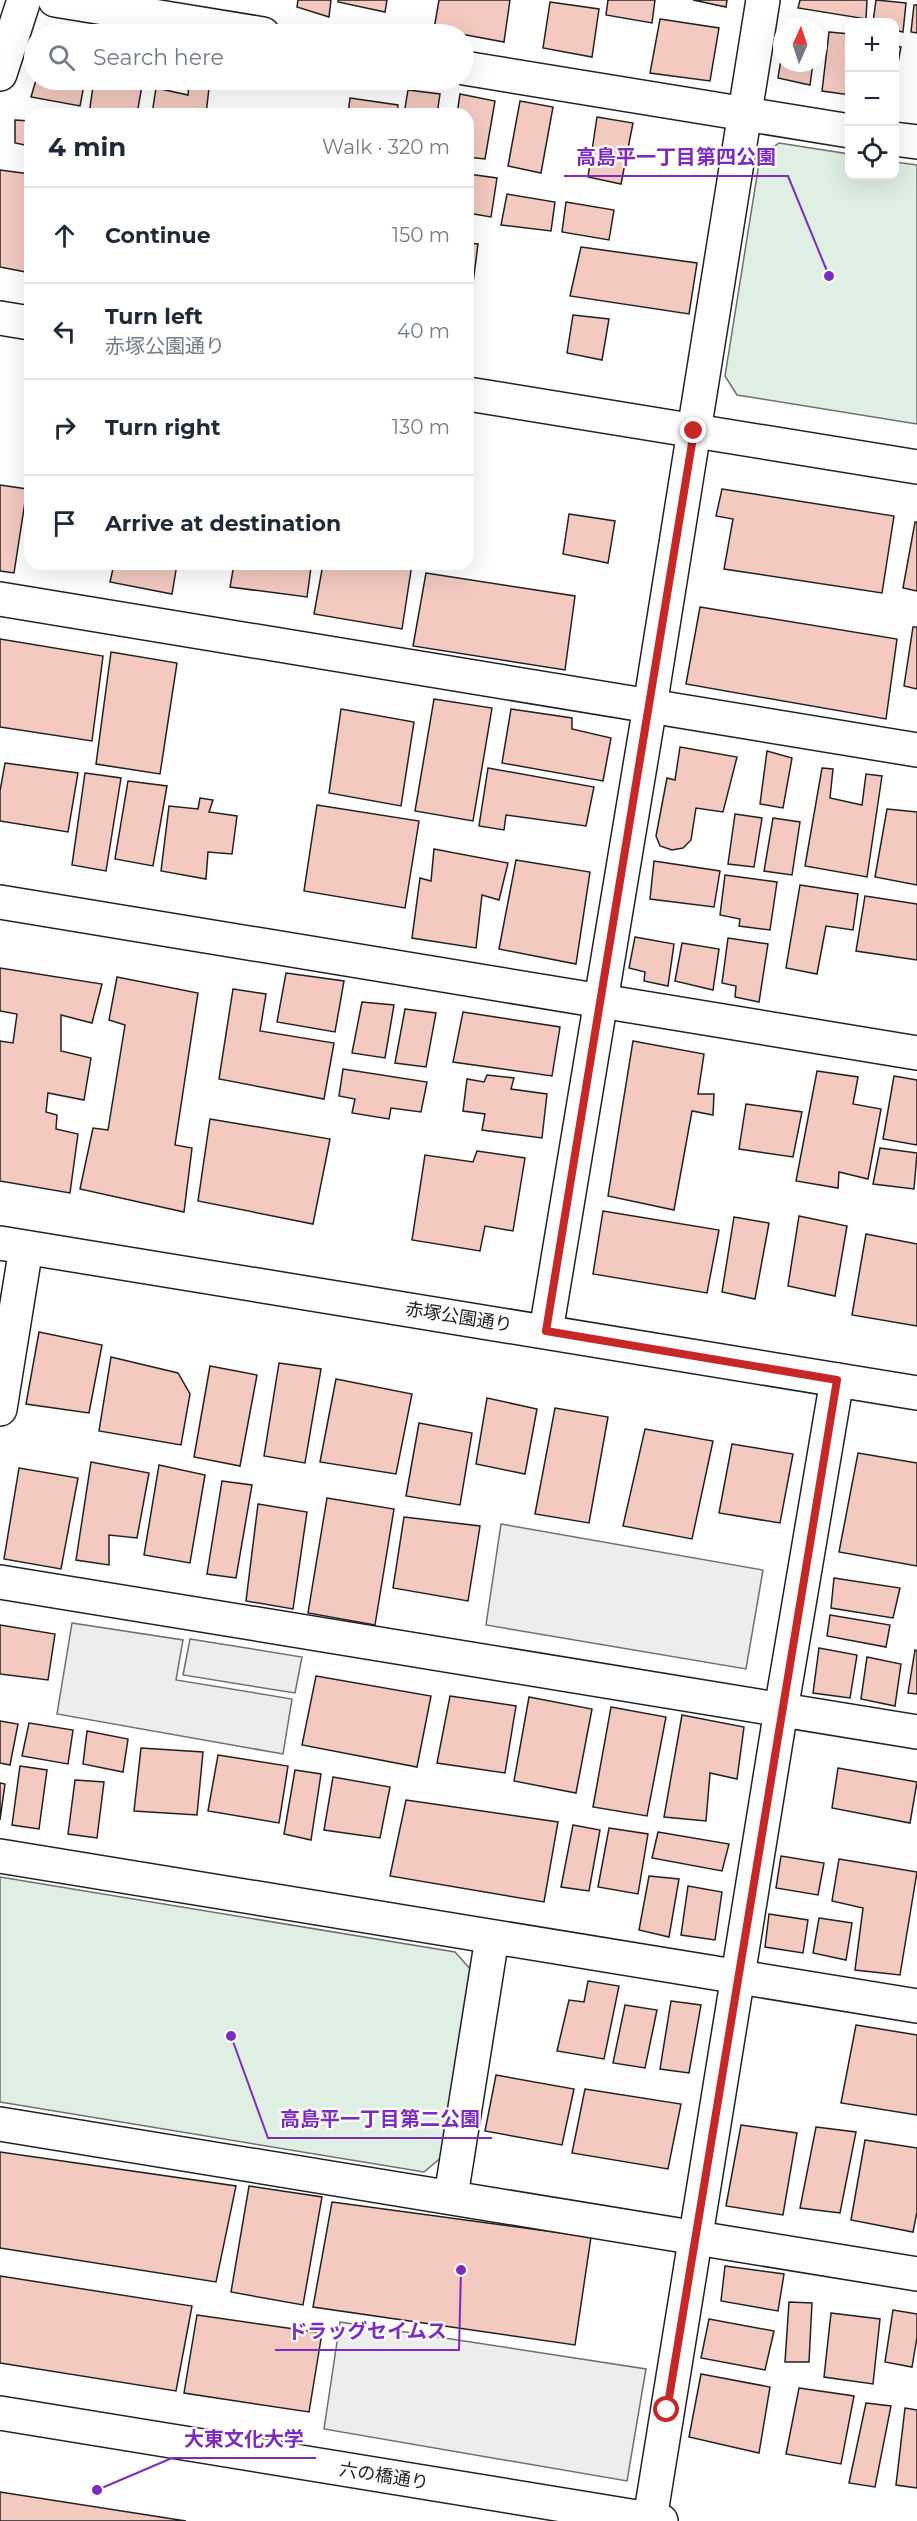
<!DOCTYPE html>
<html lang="en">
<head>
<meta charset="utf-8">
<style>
	:root { --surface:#fff; --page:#f2f2f3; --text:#1f2937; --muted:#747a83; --line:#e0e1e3 }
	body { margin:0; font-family:Montserrat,"Noto Sans JP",sans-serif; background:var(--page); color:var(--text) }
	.controls { position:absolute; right:18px; top:18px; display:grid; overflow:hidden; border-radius:12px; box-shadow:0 6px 24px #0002 }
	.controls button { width:54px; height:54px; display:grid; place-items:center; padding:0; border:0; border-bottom:2px solid var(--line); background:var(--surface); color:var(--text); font:30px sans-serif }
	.compass { position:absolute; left:773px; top:18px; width:54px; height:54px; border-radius:50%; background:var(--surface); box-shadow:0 6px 24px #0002; rotate:3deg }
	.stop { position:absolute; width:18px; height:18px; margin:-14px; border:4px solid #c62828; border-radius:50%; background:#fff }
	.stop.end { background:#c62828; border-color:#fff; box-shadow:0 2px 6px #0008 }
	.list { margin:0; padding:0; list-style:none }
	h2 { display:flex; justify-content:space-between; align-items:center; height:78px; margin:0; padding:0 24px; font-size:26px }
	h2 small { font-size:20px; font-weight:400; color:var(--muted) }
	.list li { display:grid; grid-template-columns:39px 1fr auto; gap:18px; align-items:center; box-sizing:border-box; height:96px; padding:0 24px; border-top:2px solid var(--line) }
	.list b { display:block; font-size:22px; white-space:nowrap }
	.list p { margin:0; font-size:20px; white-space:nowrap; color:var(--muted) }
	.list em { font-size:20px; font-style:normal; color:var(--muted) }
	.icon { flex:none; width:33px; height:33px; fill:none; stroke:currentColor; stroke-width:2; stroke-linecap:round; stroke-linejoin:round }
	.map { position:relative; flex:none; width:917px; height:2521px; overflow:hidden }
	.search { position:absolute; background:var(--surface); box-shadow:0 6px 24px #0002; left:24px; top:24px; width:450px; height:66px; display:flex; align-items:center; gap:15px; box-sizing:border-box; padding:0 21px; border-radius:33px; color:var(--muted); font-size:22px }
	.panel { position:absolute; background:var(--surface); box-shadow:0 6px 24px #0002; left:24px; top:108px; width:450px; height:462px; border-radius:18px }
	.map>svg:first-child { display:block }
</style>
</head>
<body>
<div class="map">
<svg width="917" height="2521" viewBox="0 0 917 2521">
	<rect width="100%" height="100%" fill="#fff"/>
	<g fill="#e0efe3" stroke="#6f6f6f" stroke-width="1.5">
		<path d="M779 143 849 154 850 176H894L895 162 917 165V424L737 395 725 376 760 157Z"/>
		<path d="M0 1877 455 1952 472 1971 444 2155 424 2172 0 2102Z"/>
	</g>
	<g fill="#ededed" stroke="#6f6f6f" stroke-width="1.5">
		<path d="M501 1524 763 1570 746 1669 486 1625Z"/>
		<path d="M72 1623 183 1640 176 1680 292 1699 283 1754 57 1714Z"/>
		<path d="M190 1639 302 1657 295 1693 183 1675Z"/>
		<path d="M340 2322 646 2369 627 2481 324 2429Z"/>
	</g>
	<g fill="#f3c9c0" stroke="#222" stroke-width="1.5">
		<path d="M298 0H331L329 17 297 7Z"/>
		<path d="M338 0H387L385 12 338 2Z"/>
		<path d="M439 0H510L504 42 434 29Z"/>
		<path d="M608 0H655L652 23 606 15Z"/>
		<path d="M693 0H727L726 7Z"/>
		<path d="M800 0H867L866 19 798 8Z"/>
		<path d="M876 0 906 3 903 32 894 30V22H873Z"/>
		<path d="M550 2 599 9 592 57 543 48Z"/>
		<path d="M914 5H917V33L911 32Z"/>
		<path d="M660 19 719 28 710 81 650 73Z"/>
		<path d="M56 28 90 34H51Z"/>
		<path d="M829 32 850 34V95L822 91Z"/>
		<path d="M894 46 901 47 894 84Z"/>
		<path d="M782 53V63H813L810 85 778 78Z"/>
		<path d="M36 80H85L80 106 31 97Z"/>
		<path d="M94 80H143L137 114H89Z"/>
		<path d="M189 84 209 88 206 114H152L156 88 188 95Z"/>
		<path d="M408 90 440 94 437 114H404Z"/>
		<path d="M460 94 495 101 485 159 468 157V114H457Z"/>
		<path d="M350 98 398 105 397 114H348Z"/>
		<path d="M520 101 553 107 541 173 508 166Z"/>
		<path d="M597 117 633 123 621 184 588 177Z"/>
		<path d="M15 120 30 121V146L15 143Z"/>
		<path d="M0 170 30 174V248L26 272 0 267Z"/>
		<path d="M468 174 497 178 491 217 468 213Z"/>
		<path d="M507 194 555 202 551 231 501 225Z"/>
		<path d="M566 202 614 210 609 240 562 232Z"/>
		<path d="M468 243 478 244 468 323Z"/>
		<path d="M581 247 697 263 689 314 570 296Z"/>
		<path d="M573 315 609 319 602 360 567 353Z"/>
		<path d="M0 485 27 489 14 573 0 571Z"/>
		<path d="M722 489 894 516 882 593 724 569 733 519 716 516Z"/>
		<path d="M569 514 615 521 608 563 563 554Z"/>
		<path d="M915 522H917V591L903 588Z"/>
		<path d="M114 564H177L172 594 110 582Z"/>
		<path d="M234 564H303L311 567 307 597 230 587Z"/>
		<path d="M323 564H412L402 629 314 614Z"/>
		<path d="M426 573 575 596 565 670 413 646Z"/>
		<path d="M700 607 897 639 886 719 686 684Z"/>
		<path d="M913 627H917V689L904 686Z"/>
		<path d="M0 639 103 656 92 741 0 727Z"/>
		<path d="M111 652 177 663 160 774 96 764Z"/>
		<path d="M434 699 492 708 473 821 415 811Z"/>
		<path d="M341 709 414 722 401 806 329 793Z"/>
		<path d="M511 709 572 718V729L611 738 603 781 502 763Z"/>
		<path d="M680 747 737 757 723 812 696 808 691 840 683 848 672 850 660 846 656 836 667 778 675 780Z"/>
		<path d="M767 751 792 758 783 808 760 804Z"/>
		<path d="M5 763 78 773 68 832 0 821V791Z"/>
		<path d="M488 768 594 787 586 826 506 815 504 830 479 826Z"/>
		<path d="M822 768 833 769 830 798 862 805 866 774 882 776 867 877 805 866Z"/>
		<path d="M85 773 121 778 106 871 72 865Z"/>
		<path d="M128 781 167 786 153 866 115 859Z"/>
		<path d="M200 798 213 800 209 812 237 816 232 854 208 852 206 879 161 871 169 806 198 809Z"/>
		<path d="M317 805 419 821 405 908 304 891Z"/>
		<path d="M887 809 917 812V885L875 877Z"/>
		<path d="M735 814 762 818 754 867 728 864Z"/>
		<path d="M773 818 800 822 792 875 764 871Z"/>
		<path d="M434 849 508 863 499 900 482 895 476 948 412 938 420 878 431 881Z"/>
		<path d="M516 860 590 872 576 964 499 949Z"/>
		<path d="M654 861 720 871 714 907 650 899Z"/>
		<path d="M725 875 777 882 770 930 739 926 740 919 720 915Z"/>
		<path d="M800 885 858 894 853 930 826 926 817 974 786 968Z"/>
		<path d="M865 896 917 904V960L856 951Z"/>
		<path d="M635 937 674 944 668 986 644 981 645 972 629 968Z"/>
		<path d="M728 938 768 944 759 1002 735 997 736 986 722 983Z"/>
		<path d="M682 943 719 949 713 990 675 981Z"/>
		<path d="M0 968 102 984 92 1023 61 1015V1051L91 1058 84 1100 48 1093 46 1112 57 1115 56 1129 78 1134 70 1193 0 1181V1041L13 1043 17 1014 0 1011Z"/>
		<path d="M286 973 344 981 335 1032 277 1022Z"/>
		<path d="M117 977 198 993 175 1145 192 1148 184 1212 80 1189 93 1128 108 1130 125 1025 109 1020Z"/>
		<path d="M233 989 266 994 260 1031 334 1043 324 1099 219 1079Z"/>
		<path d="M362 1002 394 1005 385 1058 352 1053Z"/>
		<path d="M405 1009 436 1013 426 1067 395 1063Z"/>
		<path d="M463 1012 560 1027 552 1076 453 1062Z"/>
		<path d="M633 1041 704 1054 698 1094H714L713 1115 692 1111 674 1210 608 1196Z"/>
		<path d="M343 1069 427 1082 421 1112 391 1108 389 1119 352 1113 355 1099 339 1096Z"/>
		<path d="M817 1071 858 1077 853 1104 881 1109 868 1179 839 1172 838 1188 796 1181Z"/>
		<path d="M487 1075 514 1078 511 1089 547 1094 542 1138 482 1130 485 1114 463 1111 467 1079 484 1082Z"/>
		<path d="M894 1076 917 1080V1145L883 1139Z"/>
		<path d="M746 1104 802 1112 793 1157 739 1149Z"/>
		<path d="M210 1119 330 1139 313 1224 198 1201Z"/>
		<path d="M880 1148 917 1153 914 1189 873 1184Z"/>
		<path d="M477 1151 525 1158 513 1231 485 1226 480 1251 412 1240 425 1155 473 1162Z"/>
		<path d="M603 1211 719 1230 707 1293 593 1274Z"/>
		<path d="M799 1216 847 1226 835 1296 788 1286Z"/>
		<path d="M734 1217 769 1223 755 1299 722 1292Z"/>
		<path d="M866 1234 917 1244V1326L852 1315Z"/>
		<path d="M39 1332 102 1345 89 1413 26 1404Z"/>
		<path d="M111 1357 178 1373 190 1394 181 1445 99 1431Z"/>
		<path d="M279 1363 321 1369 305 1463 264 1456Z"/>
		<path d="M210 1366 257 1375 240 1466 194 1457Z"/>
		<path d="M336 1379 412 1394 396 1474 320 1462Z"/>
		<path d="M487 1398 537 1409 525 1474 476 1464Z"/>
		<path d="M555 1408 608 1417 589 1523 535 1514Z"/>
		<path d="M419 1423 472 1433 460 1505 406 1496Z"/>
		<path d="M645 1429 713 1441 692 1539 623 1526Z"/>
		<path d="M732 1444 793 1454 780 1523 719 1513Z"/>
		<path d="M858 1453 917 1463V1566L839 1552Z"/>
		<path d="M91 1462 149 1473 137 1538 109 1535V1565L76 1560Z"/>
		<path d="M159 1465 205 1475 190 1563 144 1555Z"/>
		<path d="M19 1468 78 1478 61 1569 4 1559Z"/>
		<path d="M222 1481 252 1485 236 1578 207 1574Z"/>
		<path d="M327 1498 394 1509 375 1625 308 1613Z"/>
		<path d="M258 1504 307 1512 293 1609 246 1601Z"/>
		<path d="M404 1517 480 1526 468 1601 393 1588Z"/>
		<path d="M834 1578 900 1588 893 1618 831 1608Z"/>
		<path d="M830 1615 890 1625 886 1647 827 1636Z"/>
		<path d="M0 1625 55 1634 48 1680 0 1674Z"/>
		<path d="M819 1648 857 1655 850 1698 813 1693Z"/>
		<path d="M915 1650 917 1651V1694L908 1693Z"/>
		<path d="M867 1657 901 1664 895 1706 861 1699Z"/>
		<path d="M316 1676 431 1696 417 1767 302 1745Z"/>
		<path d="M450 1696 516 1706 505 1773 437 1763Z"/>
		<path d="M529 1697 592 1709 576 1793 514 1781Z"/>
		<path d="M611 1707 666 1717 647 1816 593 1807Z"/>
		<path d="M682 1715 744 1727 737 1779 710 1773 706 1821 664 1817Z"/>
		<path d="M0 1721 18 1724 10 1765 0 1763Z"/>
		<path d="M29 1723 73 1730 68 1764 22 1756Z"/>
		<path d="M87 1731 128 1739 123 1772 83 1764Z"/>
		<path d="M141 1748 203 1752 197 1815 134 1811Z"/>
		<path d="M218 1755 288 1766 279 1823 208 1811Z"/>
		<path d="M20 1766 47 1770 39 1829 12 1825Z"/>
		<path d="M838 1768 917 1782 910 1823 832 1808Z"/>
		<path d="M295 1770 321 1774 311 1840 284 1834Z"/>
		<path d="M333 1777 390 1787 380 1838 324 1830Z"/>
		<path d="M75 1780 104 1782 97 1838 68 1834Z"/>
		<path d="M0 1783 5 1784 0 1820Z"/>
		<path d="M406 1800 558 1822 544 1902 390 1876Z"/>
		<path d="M573 1825 600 1830 589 1891 561 1887Z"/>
		<path d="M609 1828 648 1834 638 1894 598 1887Z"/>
		<path d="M658 1832 729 1844 722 1871 652 1858Z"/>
		<path d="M781 1856 824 1863 818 1895 776 1888Z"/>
		<path d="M839 1859 917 1872 900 1975 855 1970 863 1908 832 1901Z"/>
		<path d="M649 1876 679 1879 669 1937 639 1930Z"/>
		<path d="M688 1886 722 1892 715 1940 681 1935Z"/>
		<path d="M769 1914 808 1920 803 1953 765 1947Z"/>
		<path d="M819 1918 852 1923 846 1960 813 1953Z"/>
		<path d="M588 1981 619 1986 604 2059 557 2051 569 2000 584 2002Z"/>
		<path d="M671 2001 701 2005 689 2073 660 2069Z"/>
		<path d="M625 2005 657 2010 645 2068 613 2063Z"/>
		<path d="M856 2025 917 2035V2115L841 2103Z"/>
		<path d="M496 2075 574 2089 562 2145 485 2131Z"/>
		<path d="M585 2089 681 2104 668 2169 572 2153Z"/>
		<path d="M741 2125 797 2133 783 2215 726 2206Z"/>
		<path d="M816 2127 856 2132 840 2213 800 2208Z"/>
		<path d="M865 2140 917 2148V2212L913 2232 851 2220Z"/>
		<path d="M0 2152 236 2186 216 2282 0 2248Z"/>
		<path d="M249 2186 322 2197 303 2305 231 2292Z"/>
		<path d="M332 2202 591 2237 575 2345 313 2307Z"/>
		<path d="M725 2266 784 2274 778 2311 721 2301Z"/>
		<path d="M0 2276 192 2306 176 2391 0 2363Z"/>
		<path d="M789 2302 812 2303 809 2362H785Z"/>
		<path d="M893 2310 917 2314V2337L912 2367 885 2362Z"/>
		<path d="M831 2313 880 2319 873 2384 824 2377Z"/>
		<path d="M197 2315 322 2333 309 2412 184 2393Z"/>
		<path d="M709 2319 774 2331 765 2370 701 2358Z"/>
		<path d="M701 2374 770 2387 759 2453 689 2437Z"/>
		<path d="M799 2388 854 2396 841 2464 786 2454Z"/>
		<path d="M866 2403 891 2406 875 2487 849 2483Z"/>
		<path d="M905 2408 917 2410V2488L896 2485Z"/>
		<path d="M0 2492 186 2521H0Z"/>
	</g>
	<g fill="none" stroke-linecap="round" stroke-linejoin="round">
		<g stroke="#222" stroke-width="36">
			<g id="minor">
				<path d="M55 0 263 34"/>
				<path d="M464 68 850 131"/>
				<path d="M0 74 24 0"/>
				<path d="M894 139 917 142"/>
				<path d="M0 599 917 750"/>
				<path d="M0 902 917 1053"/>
				<path d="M546 1331 650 706 763 0"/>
				<path d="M0 1409 26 1248"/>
				<path d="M0 1582 917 1732"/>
				<path d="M0 1856 917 2006"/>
				<path d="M0 2124 917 2274"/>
				<path d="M451 2196 492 1938"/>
				<path d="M650 2519 781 1710 837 1380"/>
			</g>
		</g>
		<g stroke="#222" stroke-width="36">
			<g id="tertiary">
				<path d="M0 318 30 323"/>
				<path d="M468 394 917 467"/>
				<path d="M0 1243 917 1393"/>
				<path d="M0 2413 661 2521"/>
			</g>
		</g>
		<use href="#minor" stroke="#fff" stroke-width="33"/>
		<use href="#tertiary" stroke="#fff" stroke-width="33"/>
	</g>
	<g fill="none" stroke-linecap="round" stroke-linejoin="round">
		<path stroke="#c62828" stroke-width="8" d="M667 2410 837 1380 546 1331 694 431"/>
	</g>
	<g text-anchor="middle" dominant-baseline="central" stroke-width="4.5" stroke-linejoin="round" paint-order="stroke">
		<g font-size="18" fill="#222" stroke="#fff">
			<text transform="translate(459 1317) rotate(9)">赤塚公園通り</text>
			<text transform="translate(384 2476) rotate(9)">六の橋通り</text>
		</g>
	</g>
	<path fill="none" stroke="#7b2cbf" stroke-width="2" d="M829 276L788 176H564M231 2036L268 2138H492M461 2270L459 2350H275M97 2490L172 2458H316"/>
	<g fill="#7b2cbf" stroke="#fff" stroke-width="2">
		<circle cx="829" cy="276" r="6"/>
		<circle cx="231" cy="2036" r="6"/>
		<circle cx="461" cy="2270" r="6"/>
		<circle cx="97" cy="2490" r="6"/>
	</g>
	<g font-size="20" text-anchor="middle" font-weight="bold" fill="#7b2cbf" stroke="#fff" stroke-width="4.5" stroke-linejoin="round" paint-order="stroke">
		<text x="676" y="164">高島平一丁目第四公園</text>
		<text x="380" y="2126">高島平一丁目第二公園</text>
		<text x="367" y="2338">ドラッグセイムス</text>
		<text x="244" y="2446">大東文化大学</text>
	</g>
</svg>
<div class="controls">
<button>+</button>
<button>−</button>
<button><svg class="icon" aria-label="locate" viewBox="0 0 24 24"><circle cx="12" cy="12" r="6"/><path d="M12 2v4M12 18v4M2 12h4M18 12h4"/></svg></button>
</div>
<svg class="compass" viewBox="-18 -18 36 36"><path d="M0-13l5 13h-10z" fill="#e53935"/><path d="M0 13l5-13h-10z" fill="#747a83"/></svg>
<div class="stop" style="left:667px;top:2410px"></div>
<div class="stop end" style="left:694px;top:431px"></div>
<div class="search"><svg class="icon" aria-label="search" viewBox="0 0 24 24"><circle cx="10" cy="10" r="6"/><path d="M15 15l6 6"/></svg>Search here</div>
<section class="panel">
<h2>4 min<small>Walk · 320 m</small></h2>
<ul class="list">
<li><svg class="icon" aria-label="ahead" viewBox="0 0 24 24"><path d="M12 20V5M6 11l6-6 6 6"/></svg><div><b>Continue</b></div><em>150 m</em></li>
<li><svg class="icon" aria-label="left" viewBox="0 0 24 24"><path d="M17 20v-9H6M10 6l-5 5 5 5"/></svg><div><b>Turn left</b><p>赤塚公園通り</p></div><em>40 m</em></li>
<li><svg class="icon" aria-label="right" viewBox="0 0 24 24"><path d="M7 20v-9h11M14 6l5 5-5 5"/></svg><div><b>Turn right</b></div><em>130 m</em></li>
<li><svg class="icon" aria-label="arrive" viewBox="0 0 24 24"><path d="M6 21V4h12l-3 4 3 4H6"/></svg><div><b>Arrive at destination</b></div></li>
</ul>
</section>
</div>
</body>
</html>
